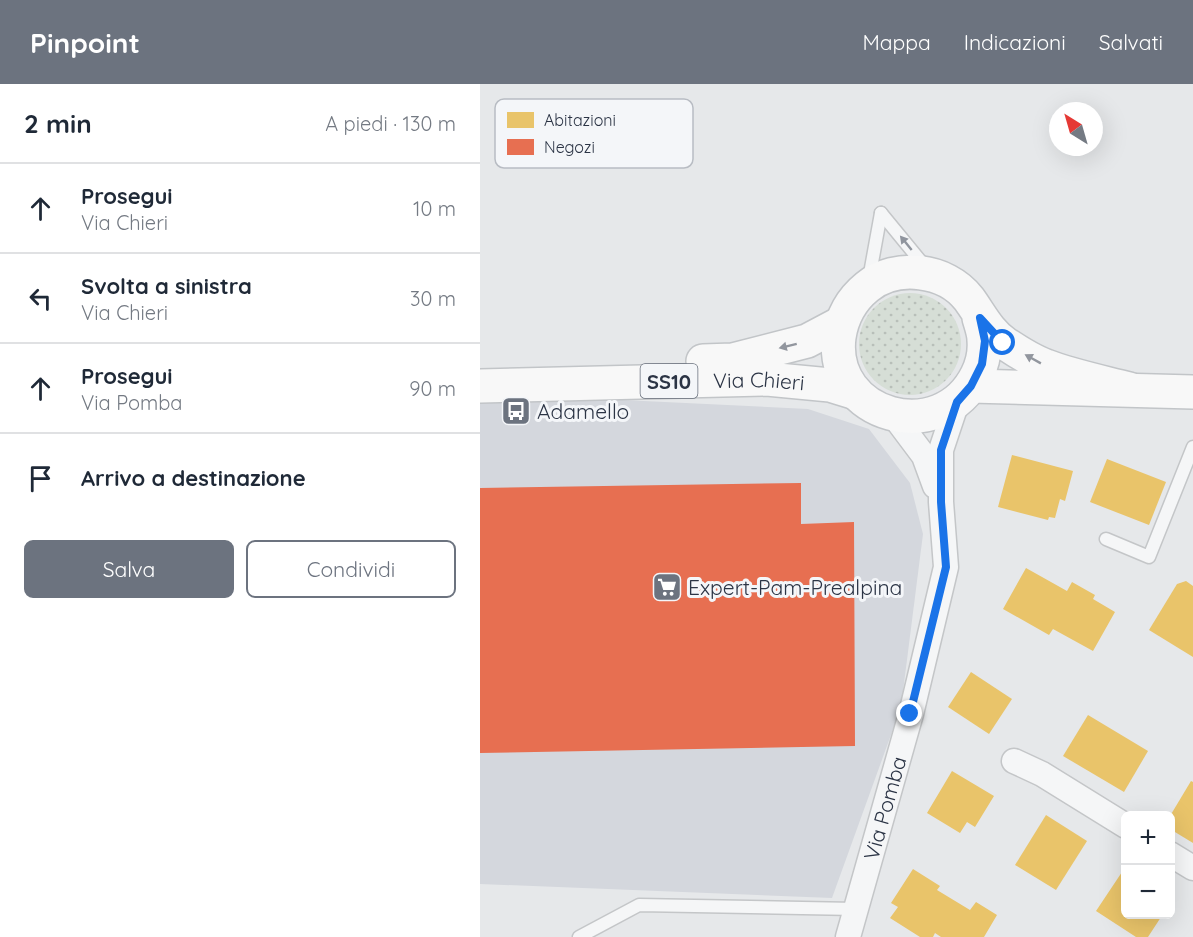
<!DOCTYPE html>
<html lang="it">
<head>
<meta charset="utf-8">
<style>
	:root { --surface:#fff; --page:#f2f2f3; --text:#1f2937; --muted:#747a83; --line:#e0e1e3; --accent:#6c737f }
	body { margin:0; font-family:Quicksand,sans-serif; background:var(--page); color:var(--text) }
	.controls { position:absolute; right:18px; bottom:18px; display:grid; overflow:hidden; border-radius:9px; box-shadow:0 6px 24px #0002 }
	.controls button { width:54px; height:54px; display:grid; place-items:center; padding:0; border:0; border-bottom:2px solid var(--line); background:var(--surface); color:var(--text); font:30px sans-serif }
	.compass { position:absolute; left:569px; top:18px; width:54px; height:54px; border-radius:50%; background:var(--surface); box-shadow:0 6px 24px #0002; rotate:323deg }
	.stop { position:absolute; width:18px; height:18px; margin:-14px; border:4px solid #1a73e8; border-radius:50%; background:#fff }
	.stop.end { background:#1a73e8; border-color:#fff; box-shadow:0 2px 6px #0008 }
	.list { margin:0; padding:0; list-style:none }
	h2 { display:flex; justify-content:space-between; align-items:center; height:78px; margin:0; padding:0 24px; font-size:26px }
	h2 small { font-size:20px; font-weight:400; color:var(--muted) }
	.list li { display:grid; grid-template-columns:39px 1fr auto; gap:18px; align-items:center; box-sizing:border-box; height:90px; padding:0 24px; border-top:2px solid var(--line) }
	.list b { display:block; font-size:22px; white-space:nowrap }
	.list p { margin:0; font-size:20px; white-space:nowrap; color:var(--muted) }
	.list em { font-size:20px; font-style:normal; color:var(--muted) }
	.actions { display:flex; gap:12px; padding:18px 24px }
	.actions a { flex:1; padding:14px 0; border:2px solid var(--accent); border-radius:9px; text-align:center; font-size:21px; color:var(--accent) }
	.actions .main { background:var(--accent); color:#fff }
	.icon { flex:none; width:33px; height:33px; fill:none; stroke:currentColor; stroke-width:2; stroke-linecap:round; stroke-linejoin:round }
	.map { position:relative; flex:none; width:713px; height:853px; overflow:hidden }
	header { display:flex; align-items:center; gap:36px; box-sizing:border-box; height:84px; padding:0 30px; background:var(--accent); color:#fff }
	header strong { font-size:28px }
	nav { display:flex; gap:33px; margin-inline-start:auto; font-size:21px }
	main { display:flex }
	aside { flex:1; background:var(--surface) }
	.map>svg:first-child { display:block }
</style>
</head>
<body>
<header>
<strong>Pinpoint</strong>
<nav><a>Mappa</a><a>Indicazioni</a><a>Salvati</a></nav>
</header>
<main>
<aside>
<h2>2 min<small>A piedi · 130 m</small></h2>
<ul class="list">
<li><svg class="icon" aria-label="ahead" viewBox="0 0 24 24"><path d="M12 20V5M6 11l6-6 6 6"/></svg><div><b>Prosegui</b><p>Via Chieri</p></div><em>10 m</em></li>
<li><svg class="icon" aria-label="left" viewBox="0 0 24 24"><path d="M17 20v-9H6M10 6l-5 5 5 5"/></svg><div><b>Svolta a sinistra</b><p>Via Chieri</p></div><em>30 m</em></li>
<li><svg class="icon" aria-label="ahead" viewBox="0 0 24 24"><path d="M12 20V5M6 11l6-6 6 6"/></svg><div><b>Prosegui</b><p>Via Pomba</p></div><em>90 m</em></li>
<li><svg class="icon" aria-label="arrive" viewBox="0 0 24 24"><path d="M6 21V4h12l-3 4 3 4H6"/></svg><div><b>Arrivo a destinazione</b></div></li>
</ul>
<div class="actions"><a class="main">Salva</a><a>Condividi</a></div>
</aside>
<div class="map">
<svg width="713" height="853" viewBox="0 0 713 853">
	<defs>
		<pattern id="grass-dots" width="8" height="8" patternUnits="userSpaceOnUse" patternTransform="scale(1.5)"><rect width="8" height="8" fill="#d6ded6"/><path d="M2 2h.1M6 6h.1" fill="none" stroke="#b8bfb9" stroke-width="1.8" stroke-linecap="round"/></pattern>
	</defs>
	<rect width="100%" height="100%" fill="#e6e8ea"/>
	<path fill="#d4d7dd" d="M101 314 328 325 389 345 430 399 443 450 421 623 352 814 0 800V315Z"/>
	<circle fill="url(#grass-dots)" cx="430" cy="260" r="51"/>
	<g fill="#e9c46a">
		<path d="M532 371 593 387 585 417 580 415 575 434 569 433 568 436 518 423Z"/>
		<path d="M627 375 686 398 669 441 610 418Z"/>
		<path d="M546 484 587 507 592 498 615 511 613 515 635 528 613 567 573 545 569 551 523 525Z"/>
		<path d="M706 497 713 502V573L669 546 697 500Z"/>
		<path d="M491 588 532 615 509 650 468 623Z"/>
		<path d="M608 631 668 667 644 708 583 672Z"/>
		<path d="M472 687 514 712 495 743 487 738 480 749 447 729Z"/>
		<path d="M711 697 713 698V759L690 745V732Z"/>
		<path d="M566 731 607 757 576 806 535 781Z"/>
		<path d="M646 782V830H683L668 853H656L616 827Z"/>
		<path d="M433 785 460 802 457 806 490 826 496 818 517 831 504 853H461L455 849 453 853H440L410 834 418 823 411 819Z"/>
	</g>
	<path fill="#e76f51" d="M321 399V440L374 438 375 662 0 669V404Z"/>
	<g fill="none" stroke-linecap="round" stroke-linejoin="round">
		<g stroke="#c4c6c8" stroke-width="15">
			<g id="service">
				<path d="M401 129 447 185"/>
				<path d="M389 195 401 129"/>
				<path d="M626 455 669 473 713 363"/>
				<path d="M99 853 159 821 376 825"/>
			</g>
		</g>
		<g stroke="#c4c6c8" stroke-width="27">
			<g id="minor">
				<path d="M414 332 444 372 455 402"/>
				<path d="M534 677 562 690 646 742"/>
				<path d="M690 770 713 784"/>
				<path id="s1" d="M368 853 431 630 466 483 461 418V366L477 318"/>
			</g>
		</g>
		<g stroke="#c2c5c8" stroke-width="36">
			<g id="primary">
				<path d="M499 234C501 241 504 249 504 256 505 268 502 281 497 291 461 364 349 333 359 253 362 233 371 216 387 203 416 179 466 185 489 215 500 230 509 249 526 260 538 268 552 277 566 282 592 292 622 298 649 305"/>
				<path d="M223 277 253 276 327 257 361 239"/>
				<path id="s2" d="M0 302 287 295 350 301 376 309"/>
				<path d="M491 302 713 308"/>
			</g>
		</g>
		<use href="#service" stroke="#f5f6f7" stroke-width="12"/>
		<use href="#minor" stroke="#f5f6f7" stroke-width="24"/>
		<use href="#primary" stroke="#f8f8f8" stroke-width="33"/>
	</g>
	<defs><path id="oneway-solid" d="M-6-.8H1V-3.2L6.5 0L1 3.2V.8H-6Z" transform="scale(1.5)"/></defs>
	<use fill="#90959e" href="#oneway-solid" transform="translate(426 159) rotate(-129)"/>
	<g fill="#92969e">
		<use href="#oneway-solid" transform="translate(308 262) rotate(166)"/>
		<use href="#oneway-solid" transform="translate(553 275) rotate(-151)"/>
	</g>
	<g fill="none" stroke-linecap="round" stroke-linejoin="round">
		<path stroke="#1a73e8" stroke-width="8" d="M430 630 466 483 461 418V366L477 318 491 302 502 280 505 257 500 234 523 259"/>
	</g>
	<defs>
		<g id="bus-square" transform="scale(1.5)"><rect x="-9" y="-9" width="18" height="18" rx="4" fill="#6c737f" stroke="#f4f6f9"/><path d="M-5-6H5V4H4V6H2V4H-2V6H-4V4H-5ZM-3.5-4V0h7V-4ZM-3.5 1.2v1.5H-2V1.2ZM2 1.2v1.5H3.5V1.2Z" fill="#fff"/></g>
		<g id="supermarket-square" transform="scale(1.5)"><rect x="-9" y="-9" width="18" height="18" rx="4" fill="#6c737f" stroke="#f4f6f9"/><path d="M-6-5.5h2.5l.6 2H6L4.5 2H-2.5L-4.4-4H-6ZM-1.5 3.2a1.3 1.3 0 1 0 .1 0ZM3 3.2a1.3 1.3 0 1 0 .1 0Z" fill="#fff"/></g>
	</defs>
	<g fill-rule="evenodd">
		<use href="#bus-square" x="36" y="327"/>
		<use href="#supermarket-square" x="187" y="503"/>
	</g>
	<g text-anchor="middle" dominant-baseline="central" stroke-width="6" stroke-linejoin="round" paint-order="stroke">
		<rect fill="#f4f6f9" stroke="#676e7b" stroke-width="1.5" x="160.5" y="280" width="57" height="34" rx="4.5"/>
		<g font-size="20" font-weight="bold" fill="#2b3445">
			<text x="189" y="297">SS10</text>
		</g>
		<g font-size="21" fill="#2b3445" stroke="#f4f6f9">
			<text stroke="none"><textPath href="#s2" startOffset="279">Via Chieri</textPath></text>
			<text stroke="none"><textPath href="#s1" startOffset="134">Via Pomba</textPath></text>
		</g>
		<g font-size="21" fill="#2b3445" stroke="#f4f6f9" text-anchor="start">
			<text x="57" y="327">Adamello</text>
			<text x="208" y="503">Expert-Pam-Prealpina</text>
		</g>
	</g>
	<rect x="15" y="15" width="198" height="69" rx="9" fill="#f4f6f9" stroke="#b8bcc3" stroke-width="1.5"/>
	<rect x="27" y="28" width="27" height="16" fill="#e9c46a"/>
	<rect x="27" y="55" width="27" height="16" fill="#e76f51"/>
	<g font-size="16" fill="#2b3445">
		<text x="64" y="42">Abitazioni</text>
		<text x="64" y="69">Negozi</text>
	</g>
</svg>
<div class="controls">
<button>+</button>
<button>−</button>
</div>
<svg class="compass" viewBox="-18 -18 36 36"><path d="M0-13l5 13h-10z" fill="#e53935"/><path d="M0 13l5-13h-10z" fill="#747a83"/></svg>
<div class="stop" style="left:523px;top:259px"></div>
<div class="stop end" style="left:430px;top:630px"></div>
</div>
</main>
</body>
</html>
